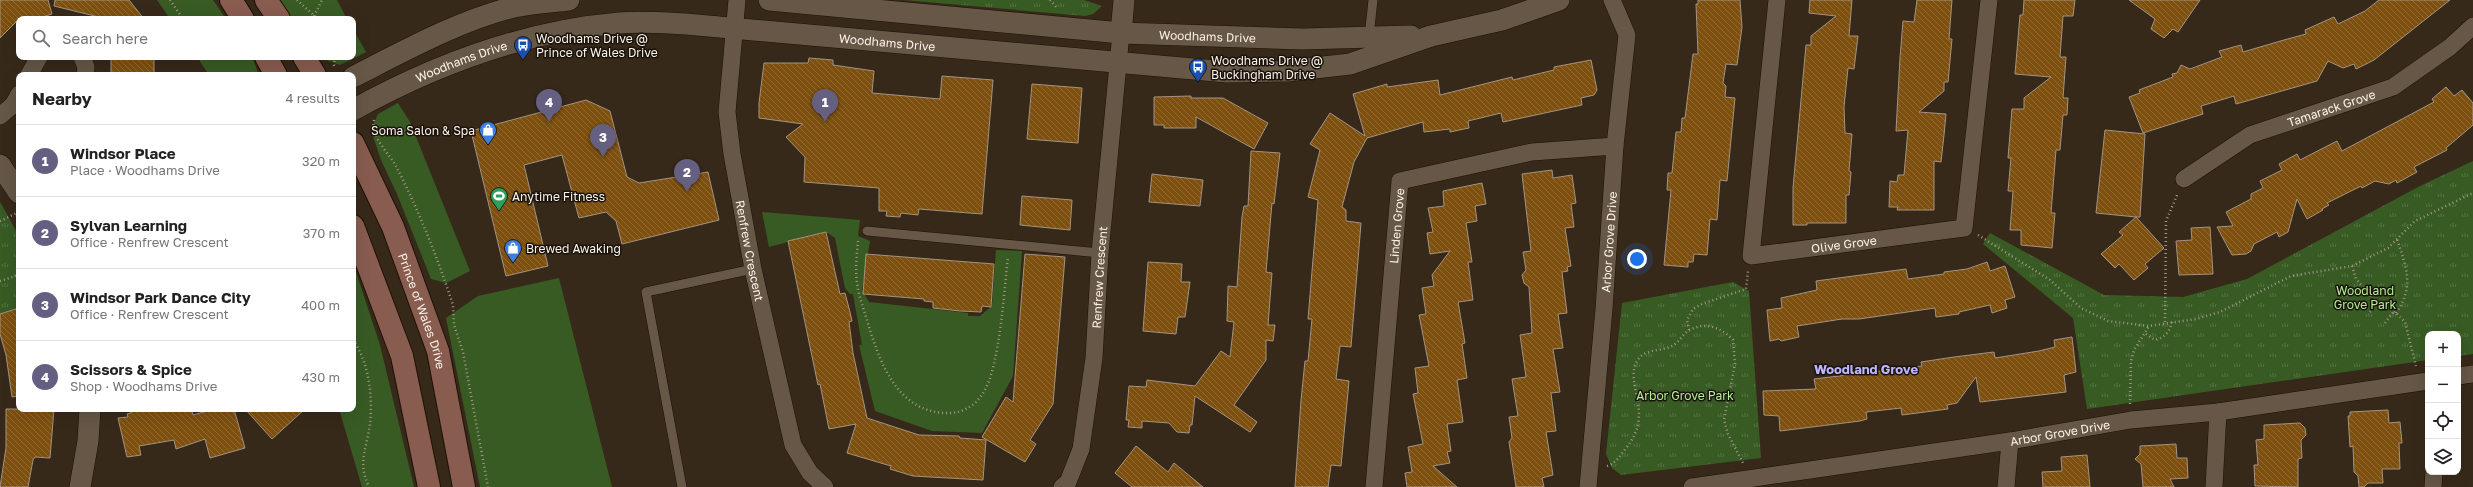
<!DOCTYPE html>
<html lang="en">
<head>
<meta charset="utf-8">
<style>
	:root { --surface:#fff; --page:#f6f6f6; --text:#222; --muted:#767676; --line:#e0e0e0; --accent:#656082 }
	body { margin:0; font-family:"Golos Text",sans-serif; background:var(--page); color:var(--text) }
	.controls { position:absolute; right:12px; bottom:12px; display:grid; overflow:hidden; border-radius:8px; box-shadow:0 4px 16px #0002 }
	.controls button { width:36px; height:36px; display:grid; place-items:center; padding:0; border:0; border-bottom:1px solid var(--line); background:var(--surface); color:var(--text); font:20px sans-serif }
	.you { position:absolute; left:1637px; top:259px; width:14px; height:14px; margin:-10px; border:3px solid #fff; border-radius:50%; background:#1a73e8; box-shadow:0 0 0 6px #1a73e833 }
	.badge { display:grid; place-items:center; width:26px; height:26px; border-radius:50%; background:var(--accent); color:#fff; font-size:13px; font-weight:700 }
	.pin { position:absolute; translate:-50% -33px; filter:drop-shadow(0 1px 2px #0008) }
	.pin::after { content:''; position:absolute; top:21px; width:14px; height:12px; background:inherit; clip-path:polygon(0 0,100% 0,50% 100%) }
	.list { margin:0; padding:0; list-style:none }
	h2 { display:flex; justify-content:space-between; align-items:center; height:52px; margin:0; padding:0 16px; font-size:17px }
	h2 small { font-size:13px; font-weight:400; color:var(--muted) }
	.list li { display:grid; grid-template-columns:26px 1fr auto; gap:12px; align-items:center; box-sizing:border-box; height:72px; padding:0 16px; border-top:1px solid var(--line) }
	.list b { display:block; font-size:15px; white-space:nowrap }
	.list p { margin:0; font-size:13px; white-space:nowrap; color:var(--muted) }
	.list em { font-size:13px; font-style:normal; color:var(--muted) }
	.icon { flex:none; width:22px; height:22px; fill:none; stroke:currentColor; stroke-width:2; stroke-linecap:round; stroke-linejoin:round }
	.map { position:relative; flex:none; width:2473px; height:487px; overflow:hidden }
	.search { position:absolute; background:var(--surface); box-shadow:0 4px 16px #0002; left:16px; top:16px; width:340px; height:44px; display:flex; align-items:center; gap:10px; box-sizing:border-box; padding:0 14px; border-radius:8px; color:var(--muted); font-size:15px }
	.panel { position:absolute; background:var(--surface); box-shadow:0 4px 16px #0002; left:16px; top:72px; width:340px; height:340px; border-radius:8px }
	.map>svg:first-child { display:block }
</style>
</head>
<body>
<div class="map">
<svg width="2473" height="487" viewBox="0 0 2473 487">
	<defs>
		<pattern id="park-tufts" width="24" height="20" patternUnits="userSpaceOnUse"><rect width="24" height="20" fill="#385b24"/><path d="M3 7l-1-3M5 7V3M7 7l1-3M15 17l-1-3M17 17v-4M19 17l1-3" fill="none" stroke="#567344"/></pattern>
		<pattern id="building-back-hatch" width="6" height="6" patternUnits="userSpaceOnUse"><rect width="6" height="6" fill="#7d500f"/><path d="M-1 5l2 2M0 0l6 6M5-1l2 2" fill="none" stroke="#906a32"/></pattern>
	</defs>
	<rect width="100%" height="100%" fill="#37291a"/>
	<g fill="#385b24">
		<path d="M157 0H213L226 19H170Z"/>
		<path d="M280 0H337L347 19H292Z"/>
		<path d="M353 29 366 52 340 65 318 57H353Z"/>
		<path d="M197 57H252L259 75H209Z"/>
		<path d="M398 103 410 122 470 271 446 283 431 279 397 194 381 160 371 130 378 114Z"/>
		<path d="M762 212 860 220 858 236 870 241 862 290 869 302 968 313V316H980L992 306 996 250 1022 251 1013 376 982 433 932 431 875 411 859 345H862L853 294H850L845 288 835 238 826 232 769 247Z"/>
		<path d="M353 263 380 345 414 487H362L339 409H353Z"/>
		<path d="M559 278 612 487H480L446 318 478 296Z"/>
	</g>
	<g fill="url(#park-tufts)">
		<path d="M904 0H1084L1102 6 1093 14 1085 16Z"/>
		<path d="M2473 161V354L2458 356V334H2428V360L2087 409 2073 318 1983 244 1990 233 2104 295 2183 297 2247 279 2420 186Z"/>
		<path d="M0 202 19 236V310L0 316Z"/>
		<path d="M1733 282 1749 291 1761 458 1621 475 1612 468 1606 454 1622 303Z"/>
	</g>
	<g fill="url(#building-back-hatch)" stroke="#a49381">
		<path d="M0 0H48L52 14 36 19H19L0 38Z"/>
		<path d="M55 0H129L144 19H107L54 6Z"/>
		<path d="M1698 0H1740L1742 27 1737 65 1726 64 1723 83 1726 86 1725 97 1735 98 1727 181 1720 180 1717 220 1710 219 1707 255 1694 254 1693 262H1688V267L1664 265 1671 190H1667L1668 173H1672L1676 132H1681L1682 118H1685L1693 54H1698L1696 4H1698Z"/>
		<path d="M1810 0H1852L1849 36H1858L1854 69 1848 68 1844 107 1845 133 1852 134 1849 171 1851 172 1849 195H1846V223H1807V225H1793V188L1806 45H1811V36L1836 16 1809 13Z"/>
		<path d="M1917 0H1952L1949 39H1952L1948 82H1944V91L1919 112 1946 114 1944 135 1941 162 1934 161V210H1897L1898 207H1889L1890 181 1897 182 1898 175H1904L1908 130 1896 131 1900 58 1903 21 1914 22Z"/>
		<path d="M2024 0H2075L2073 16H2063L2060 57H2066L2063 98H2068L2067 115H2063L2060 150H2056L2051 213H2055L2052 248 2021 245V230H2010L2013 191H2008L2011 158H2008L2012 109H2024V98L2051 77 2015 74 2020 15H2023Z"/>
		<path d="M2129 0H2200L2178 32 2173 29 2164 38 2151 29 2155 19Z"/>
		<path d="M2379 0H2450L2374 60 2356 69 2354 64 2343 68 2328 61 2317 81 2236 104 2234 96 2201 106 2203 114 2143 133 2129 97 2140 93 2139 90 2173 77 2172 74 2177 73 2181 65 2190 69 2222 57 2219 51 2241 45 2243 52 2284 40 2306 34 2305 30 2334 17 2338 24 2365 11Z"/>
		<rect x="111" y="57" width="43" height="18"/>
		<path d="M809 58 833 60V65L874 71 872 93 940 99 942 76 993 80 982 214 919 209 918 215 901 213 900 217 886 216 887 211H879V188L804 182 805 157 786 137 803 124 759 118V103L764 63H808Z"/>
		<path d="M1591 60 1597 90 1594 95 1581 98 1582 105 1503 122 1501 113 1468 121 1469 128 1450 132V129L1424 132 1423 122 1367 138 1354 162 1342 207 1346 210V221L1361 223 1351 347 1340 346 1336 379 1349 381 1341 466 1331 465 1328 487H1295L1301 400 1305 361H1308L1312 319H1308L1318 200 1308 197 1320 150 1310 144 1330 113 1365 136 1353 94 1387 84V87L1438 80 1440 95 1512 77 1513 80 1554 70V67Z"/>
		<path d="M1032 84 1082 88 1078 143 1027 139Z"/>
		<path d="M2446 87 2454 96 2462 90 2473 103V125L2446 148 2447 150 2414 167 2417 172 2397 183 2396 180 2389 184 2375 181 2362 188 2361 186 2327 203 2329 205 2322 209 2323 210 2307 219 2297 199 2288 232 2279 237 2277 232 2254 244 2251 251 2246 254 2232 255 2217 227 2233 226 2226 212 2251 199V194L2263 188 2260 181 2282 170 2279 164 2297 154 2300 160 2337 141 2342 151 2434 102 2432 99Z"/>
		<path d="M1191 96V98H1223L1268 123 1254 149 1196 117V128H1164V125H1154V97Z"/>
		<path d="M586 100 610 111 627 177 639 183 708 172 719 220 622 244 616 221 606 212 579 218 562 155 524 165 548 266 506 276 471 131Z"/>
		<path d="M2105 130 2145 134 2140 217H2136L2164 248 2145 264 2148 268 2134 280 2119 264 2115 268 2101 254 2123 235 2119 232 2136 217 2096 213Z"/>
		<path d="M1251 151 1280 153 1274 204 1272 203 1266 272 1272 273 1268 325H1275L1273 341 1266 340V360L1234 405 1257 422 1250 432 1195 396 1192 425H1190L1189 433 1177 432 1169 423 1142 421V428L1128 427 1129 420H1126L1129 386 1146 387 1147 380 1195 386 1221 351 1230 357 1234 322 1227 321 1228 286 1237 287 1242 217 1244 206H1248Z"/>
		<path d="M1552 170 1553 178 1572 175 1576 203 1571 204 1574 227 1565 228 1571 266 1567 267 1568 271 1562 272 1567 313 1558 314 1563 348 1553 349 1560 392 1551 393 1556 431 1546 432 1553 475 1542 478 1544 487H1516L1509 442 1512 438 1509 417 1518 416 1512 379 1526 377 1520 335 1532 333 1529 287 1524 283 1522 275 1526 270 1523 252 1531 251 1522 174Z"/>
		<path d="M1152 174 1203 180 1200 206 1149 202Z"/>
		<path d="M1482 183 1486 204 1475 206 1477 221 1466 223 1472 262H1468L1473 300 1458 302 1465 343 1462 344 1467 378 1457 380 1463 422 1447 424 1451 451 1447 452 1450 463 1433 466 1457 487H1407L1405 473 1412 472 1408 447 1423 444 1413 394 1418 393 1415 368 1429 366 1419 315 1426 314 1422 288 1434 286 1432 275 1450 251 1430 254 1427 233 1433 232 1428 208 1444 206 1443 191Z"/>
		<path d="M1022 196 1072 200 1070 230 1020 225Z"/>
		<path d="M2210 227 2213 274 2179 275 2176 241 2192 240 2191 228Z"/>
		<path d="M826 232 840 294 845 293 850 312 852 321 849 322 853 353 867 418 919 435 959 436 960 438 986 440 983 480 913 476 890 469 891 466 847 453 856 424 829 429 820 384 818 385 788 241Z"/>
		<path d="M866 254 994 264 991 307 982 306 981 312 960 311 933 308V302L924 301V299L863 294Z"/>
		<path d="M1025 254 1065 257 1053 404 1030 440 1036 444 1025 462 982 437 1006 397 1013 402Z"/>
		<path d="M1148 262 1182 264 1181 282H1190L1185 317H1178L1176 334 1143 331Z"/>
		<path d="M1987 262 1990 271 2005 266 2015 297 2005 300 2007 308 1992 313 1990 305 1959 312V314L1936 317 1935 308 1859 319H1842L1797 326 1799 337 1781 341 1779 339 1770 341 1767 310 1782 308 1781 298 1817 290 1816 281 1906 269 1908 279 1944 274V272L1967 269Z"/>
		<path d="M19 308V396L12 397 6 355 0 334V314Z"/>
		<path d="M2072 337 2076 372 2064 375 2066 392 1980 402 1976 377 1957 403 1947 405 1948 409 1902 415 1901 408 1866 412 1867 419 1860 421 1780 431 1779 416 1764 415 1763 391 1816 389 1814 379 1922 366 1921 362 1954 357 1994 352 1995 358 2039 351 2055 347 2054 340Z"/>
		<path d="M6 409H54L50 458 35 457 33 460 28 487H0L6 448Z"/>
		<path d="M130 409H192L193 415 214 409H234L245 448 210 458 205 439 176 449 174 440 139 446 141 455 127 457 118 418 128 417 127 414 131 413Z"/>
		<path d="M245 409H305L272 439Z"/>
		<path d="M2388 410 2389 423 2400 422 2402 443H2399L2400 469H2382L2383 483H2368L2364 487H2359L2358 476 2354 472 2353 446 2350 447 2348 416H2350V412Z"/>
		<path d="M2300 423 2305 428 2306 435 2301 440 2302 458 2298 459V487L2255 486 2254 465H2258L2256 440 2264 439V425Z"/>
		<path d="M2176 444 2177 458H2187L2188 478 2170 479 2174 487H2143L2141 464 2135 459 2140 454V446Z"/>
		<path d="M1136 446 1168 472 1174 463 1203 487H1132L1115 473Z"/>
		<path d="M2087 455 2090 487H2043L2042 472 2062 471 2061 457Z"/>
	</g>
	<g fill="none" stroke-linecap="round" stroke-linejoin="round">
		<g stroke="#1e1104" stroke-width="10">
			<g id="service">
				<path d="M1369 37 1373 0"/>
				<path d="M867 231 1100 253"/>
				<path d="M682 487 646 292 753 269"/>
			</g>
		</g>
		<g stroke="#1e1104" stroke-width="18">
			<g id="minor">
				<path id="s1" d="M737 0 727 112 732 154 753 269 793 445 810 473 825 487"/>
				<path id="s2" d="M1777 0 1751 256 1964 228 1989 0"/>
				<path d="M82 57 86 67 85 75"/>
				<path d="M29 75 39 57"/>
				<path d="M19 94 13 105 19 104"/>
				<path d="M0 116 13 105"/>
				<path id="s3" d="M2184 179 2250 135 2393 87 2450 47 2473 26"/>
				<path d="M2458 376 2473 374"/>
				<path id="s4" d="M1062 487 1068 482 1081 449 1094 358 1100 253 1121 33"/>
				<path id="s5" d="M1374 487 1400 181 1532 152 1615 146"/>
				<path id="s6" d="M1588 487 1604 309 1615 146 1627 35 1612 0"/>
				<path id="s7" d="M1692 487 2010 441 2131 420 2218 412 2428 381"/>
				<path d="M2006 487 2010 441"/>
				<path d="M2214 487 2218 412"/>
				<path d="M2433 487 2434 472"/>
			</g>
		</g>
		<g stroke="#1e1104" stroke-width="22">
			<g id="tertiary">
				<path id="s8" d="M769 0 1121 33 1302 39 1411 36"/>
				<path d="M1121 33 1124 0"/>
				<path d="M353 77C402 52 460 20 514 7 532 3 551 2 569 0"/>
				<path id="s9" d="M353 110C436 64 525 31 619 23 641 21 664 23 686 24L1227 72 1288 71 1350 64 1431 36 1502 20 1559 0"/>
				<path d="M0 165 19 193"/>
				<path d="M80 487 88 441 90 409"/>
			</g>
		</g>
		<g stroke="#1e1104" stroke-width="24">
			<g id="secondary">
				<path d="M231 0 243 19"/>
				<path d="M266 0 279 19"/>
				<path d="M266 57 276 75"/>
				<path d="M304 57 315 75"/>
				<path id="s10" d="M353 143 393 227 438 351 464 487"/>
				<path d="M353 226 402 356 429 487"/>
			</g>
		</g>
		<g stroke="#a2978a" stroke-width="2.5" stroke-dasharray="1 3" stroke-linecap="butt">
			<path d="M170 0 183 19"/>
			<path d="M297 0 318 19"/>
			<path d="M1050 0 1058 9"/>
			<path d="M314 16 322 0"/>
			<path d="M335 57 334 65 336 68"/>
			<path d="M374 120C370 137 390 154 397 168 419 211 438 259 453 305L454 325 463 352 488 487"/>
			<path d="M0 221 19 212"/>
			<path d="M1978 235 2050 280 2081 308 2108 321 2149 326 2196 319 2220 312 2291 276 2352 266 2388 248 2415 221 2473 193"/>
			<path d="M858 241C857 254 855 269 857 283 859 298 865 312 869 327 881 365 898 411 945 413 960 414 975 407 983 393 1000 368 1004 289 1008 257"/>
			<path d="M2352 266 2356 279 2376 301 2396 313 2405 322 2416 366"/>
			<path d="M0 281 19 275"/>
			<path d="M2370 312 2378 302"/>
			<path d="M2396 313C2415 286 2406 267 2397 239"/>
			<path d="M2165 322 2166 221 2178 193"/>
			<path d="M2385 323 2394 311"/>
			<path d="M1689 330 1687 320 1693 309 1702 304 1746 289 1748 271"/>
			<path d="M2146 334 2155 340C2166 337 2170 331 2172 321"/>
			<path d="M353 340C369 362 373 398 370 424 367 449 357 461 369 487"/>
			<path d="M2130 404 2131 361 2134 350 2149 326"/>
			<path d="M1607 466C1616 463 1620 456 1626 448 1655 413 1624 385 1637 361 1645 348 1660 352 1672 346 1679 343 1683 333 1690 330 1705 321 1722 328 1733 340L1735 364 1724 420 1728 434 1743 463"/>
		</g>
		<use href="#service" stroke="#665746" stroke-width="9"/>
		<use href="#minor" stroke="#665746" stroke-width="17"/>
		<use href="#tertiary" stroke="#665746" stroke-width="21"/>
		<use href="#secondary" stroke="#885c4f" stroke-width="22"/>
	</g>
	<defs>
		<g id="bus-pin" transform="scale(0.9)"><path d="M0 17L-7.5 6A9.5 9.5 0 1 1 7.5 6Z" fill="#1a4fb4" stroke="#19130c"/><path d="M-5-6H5V4H4V6H2V4H-2V6H-4V4H-5ZM-3.5-4V0h7V-4ZM-3.5 1.2v1.5H-2V1.2ZM2 1.2v1.5H3.5V1.2Z" fill="#fff"/></g>
		<g id="shop-pin" transform="scale(0.9)"><path d="M0 17L-7.5 6A9.5 9.5 0 1 1 7.5 6Z" fill="#3f7fe0" stroke="#19130c"/><path d="M-5-2.5h2.3a2.7 3.5 0 0 1 5.4 0H5L5.5 6h-11ZM-1.5-2.5h3a1.5 2.3 0 0 0-3 0Z" fill="#fff"/></g>
		<g id="stadium-pin" transform="scale(0.9)"><path d="M0 17L-7.5 6A9.5 9.5 0 1 1 7.5 6Z" fill="#2e9e5b" stroke="#19130c"/><path d="M0-5a6.5 5 0 1 0 0 10a6.5 5 0 1 0 0-10ZM-3.5-1.8h7v3.6h-7Z" fill="#fff"/></g>
	</defs>
	<g fill-rule="evenodd">
		<use href="#bus-pin" x="523" y="45"/>
		<use href="#bus-pin" x="1198" y="67"/>
		<use href="#shop-pin" x="488" y="130"/>
		<use href="#stadium-pin" x="499" y="196"/>
		<use href="#shop-pin" x="513" y="248"/>
	</g>
	<g text-anchor="middle" dominant-baseline="central" stroke-width="3" stroke-linejoin="round" paint-order="stroke">
		<g font-size="12" fill="#fbf2e8" stroke="#19130c">
			<text stroke="none"><textPath href="#s8" startOffset="440">Woodhams Drive</textPath></text>
			<text stroke="none"><textPath href="#s9" startOffset="551">Woodhams Drive</textPath></text>
			<text stroke="none"><textPath href="#s9" startOffset="119">Woodhams Drive</textPath></text>
			<text stroke="none"><textPath href="#s3" startOffset="165">Tamarack Grove</textPath></text>
			<text stroke="none"><textPath href="#s5" startOffset="262">Linden Grove</textPath></text>
			<text stroke="none"><textPath href="#s6" startOffset="246">Arbor Grove Drive</textPath></text>
			<text stroke="none"><textPath href="#s2" startOffset="351">Olive Grove</textPath></text>
			<text stroke="none"><textPath href="#s1" startOffset="253">Renfrew Crescent</textPath></text>
			<text stroke="none"><textPath href="#s4" startOffset="216">Renfrew Crescent</textPath></text>
			<text stroke="none"><textPath href="#s10" startOffset="182">Prince of Wales Drive</textPath></text>
			<text stroke="none"><textPath href="#s7" startOffset="372">Arbor Grove Drive</textPath></text>
		</g>
		<g font-size="12" fill="#fbf2e8" stroke="#19130c" text-anchor="start">
			<text x="536" y="38">Woodhams Drive @<tspan x="536" dy="14">Prince of Wales Drive</tspan></text>
			<text x="1211" y="60">Woodhams Drive @<tspan x="1211" dy="14">Buckingham Drive</tspan></text>
			<text x="475" y="130" text-anchor="end">Soma Salon &amp; Spa</text>
			<text x="512" y="196">Anytime Fitness</text>
			<text x="526" y="248">Brewed Awaking</text>
		</g>
		<g font-size="12" fill="#b4ec97" stroke="#19130c">
			<text x="2365" y="290">Woodland<tspan x="2365" dy="14">Grove Park</tspan></text>
			<text x="1685" y="395">Arbor Grove Park</text>
		</g>
		<g font-size="13" font-weight="bold" fill="#c0b6fe" stroke="#19130c">
			<text x="1866" y="369">Woodland Grove</text>
		</g>
	</g>
</svg>
<div class="controls">
<button>+</button>
<button>−</button>
<button><svg class="icon" aria-label="locate" viewBox="0 0 24 24"><circle cx="12" cy="12" r="6"/><path d="M12 2v4M12 18v4M2 12h4M18 12h4"/></svg></button>
<button><svg class="icon" aria-label="layers" viewBox="0 0 24 24"><path d="M12 4l9 5-9 5-9-5zM3 14l9 5 9-5"/></svg></button>
</div>
<div class="you"></div>
<div class="pin badge" style="left:825px;top:122px">1</div>
<div class="pin badge" style="left:687px;top:192px">2</div>
<div class="pin badge" style="left:603px;top:157px">3</div>
<div class="pin badge" style="left:549px;top:122px">4</div>
<div class="search"><svg class="icon" aria-label="search" viewBox="0 0 24 24"><circle cx="10" cy="10" r="6"/><path d="M15 15l6 6"/></svg>Search here</div>
<section class="panel">
<h2>Nearby<small>4 results</small></h2>
<ul class="list">
<li><span class="badge">1</span><div><b>Windsor Place</b><p>Place · Woodhams Drive</p></div><em>320 m</em></li>
<li><span class="badge">2</span><div><b>Sylvan Learning</b><p>Office · Renfrew Crescent</p></div><em>370 m</em></li>
<li><span class="badge">3</span><div><b>Windsor Park Dance City</b><p>Office · Renfrew Crescent</p></div><em>400 m</em></li>
<li><span class="badge">4</span><div><b>Scissors &amp; Spice</b><p>Shop · Woodhams Drive</p></div><em>430 m</em></li>
</ul>
</section>
</div>
</body>
</html>
